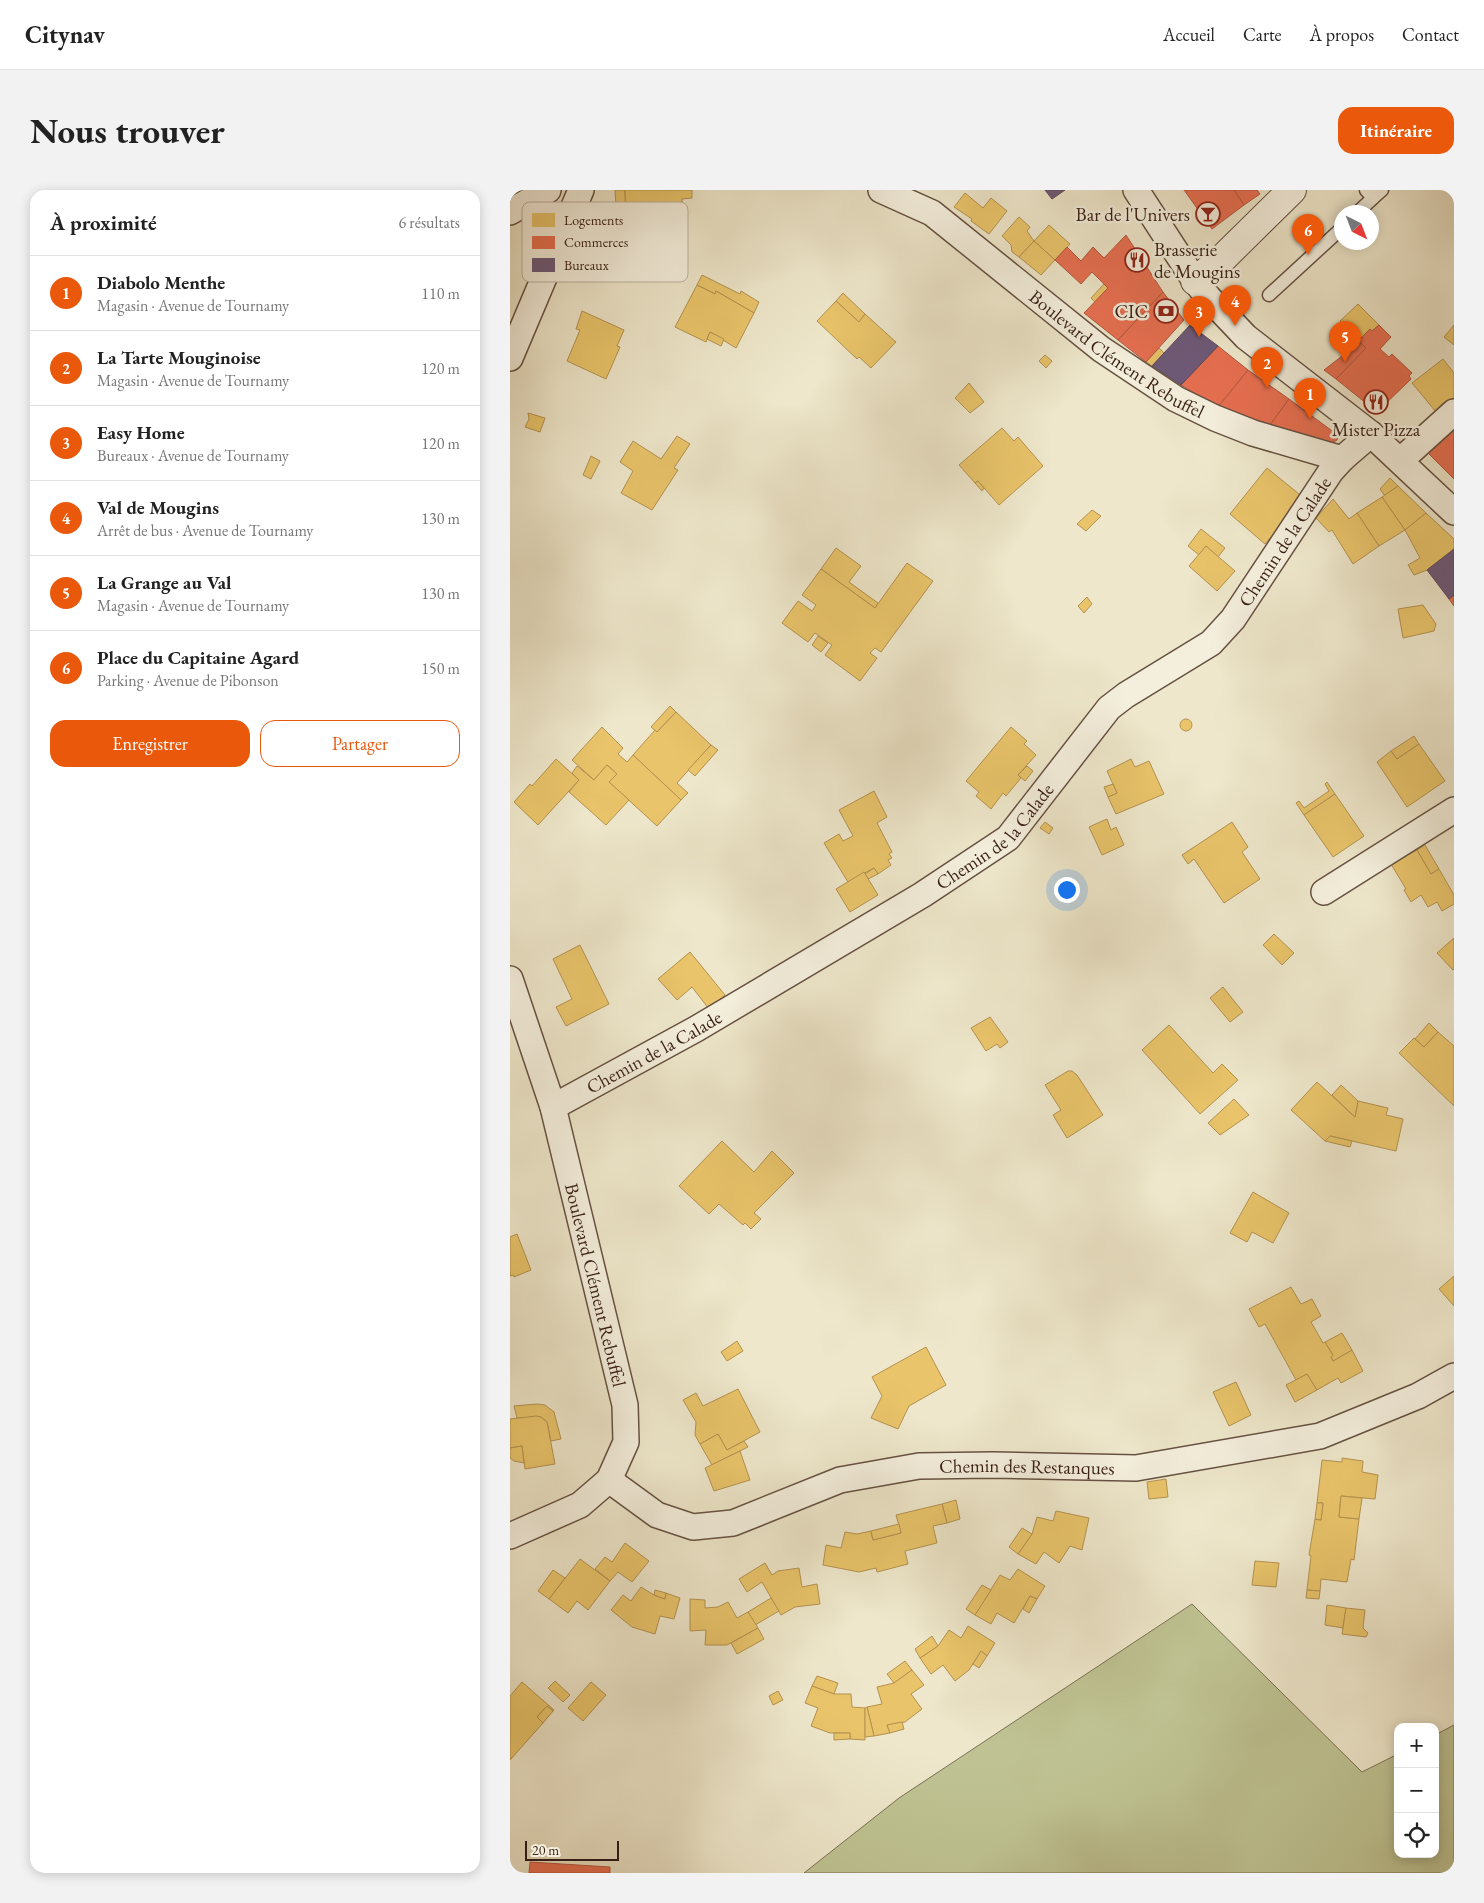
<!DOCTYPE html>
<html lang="fr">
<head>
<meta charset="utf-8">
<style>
	:root { --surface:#fff; --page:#f2f2f2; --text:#222; --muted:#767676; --line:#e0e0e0; --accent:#ea580c }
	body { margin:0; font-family:"EB Garamond",serif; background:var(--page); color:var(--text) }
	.controls { position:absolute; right:15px; bottom:15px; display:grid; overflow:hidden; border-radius:10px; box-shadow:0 2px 12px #0003 }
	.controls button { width:45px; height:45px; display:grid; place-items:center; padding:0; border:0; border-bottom:1px solid var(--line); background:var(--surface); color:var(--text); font:25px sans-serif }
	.compass { position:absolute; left:824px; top:15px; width:45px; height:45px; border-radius:50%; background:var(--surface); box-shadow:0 2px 12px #0003; rotate:138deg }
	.scale { position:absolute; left:15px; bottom:12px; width:94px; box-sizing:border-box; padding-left:5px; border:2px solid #381f15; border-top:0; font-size:14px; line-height:18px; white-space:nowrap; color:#381f15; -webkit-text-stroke:4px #f4efdd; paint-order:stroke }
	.you { position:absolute; left:556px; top:699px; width:18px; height:18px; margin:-12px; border:4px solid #fff; border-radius:50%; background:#1a73e8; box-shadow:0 0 0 8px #1a73e833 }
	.badge { display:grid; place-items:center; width:32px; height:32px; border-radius:50%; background:var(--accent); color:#fff; font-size:16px; font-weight:700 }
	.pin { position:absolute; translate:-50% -41px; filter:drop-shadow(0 1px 2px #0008) }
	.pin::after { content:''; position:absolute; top:26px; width:18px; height:15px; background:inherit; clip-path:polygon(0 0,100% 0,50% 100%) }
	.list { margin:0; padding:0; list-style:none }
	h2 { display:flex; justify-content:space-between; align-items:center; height:65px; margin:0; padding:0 20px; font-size:21px }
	h2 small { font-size:16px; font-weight:400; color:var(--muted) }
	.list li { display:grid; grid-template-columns:32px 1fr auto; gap:15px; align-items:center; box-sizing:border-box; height:75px; padding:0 20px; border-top:1px solid var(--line) }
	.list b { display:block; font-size:19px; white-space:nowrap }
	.list p { margin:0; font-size:16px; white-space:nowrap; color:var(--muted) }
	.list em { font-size:16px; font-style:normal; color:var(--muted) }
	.actions { display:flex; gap:10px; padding:15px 20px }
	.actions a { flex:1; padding:11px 0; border:1px solid var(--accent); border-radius:15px; text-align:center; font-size:18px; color:var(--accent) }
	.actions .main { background:var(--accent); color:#fff }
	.icon { flex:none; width:28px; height:28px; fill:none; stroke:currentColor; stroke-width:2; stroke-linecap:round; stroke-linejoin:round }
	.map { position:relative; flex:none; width:944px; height:1683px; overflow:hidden; border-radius:15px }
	header { display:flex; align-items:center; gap:30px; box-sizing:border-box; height:70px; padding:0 25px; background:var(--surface); border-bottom:1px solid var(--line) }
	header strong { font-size:24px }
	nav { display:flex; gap:28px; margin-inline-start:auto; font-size:18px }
	.intro { display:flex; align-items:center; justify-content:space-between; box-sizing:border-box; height:120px; padding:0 30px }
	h1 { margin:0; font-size:35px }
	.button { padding:12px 22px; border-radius:15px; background:var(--accent); color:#fff; font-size:18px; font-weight:700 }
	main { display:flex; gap:30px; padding:0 30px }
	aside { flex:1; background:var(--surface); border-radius:15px; box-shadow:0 2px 12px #0003 }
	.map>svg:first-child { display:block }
</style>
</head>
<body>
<header>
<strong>Citynav</strong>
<nav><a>Accueil</a><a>Carte</a><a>À propos</a><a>Contact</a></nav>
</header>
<div class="intro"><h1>Nous trouver</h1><a class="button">Itinéraire</a></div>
<main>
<aside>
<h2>À proximité<small>6 résultats</small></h2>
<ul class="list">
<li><span class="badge">1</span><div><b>Diabolo Menthe</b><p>Magasin · Avenue de Tournamy</p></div><em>110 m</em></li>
<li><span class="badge">2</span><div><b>La Tarte Mouginoise</b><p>Magasin · Avenue de Tournamy</p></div><em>120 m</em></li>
<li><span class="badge">3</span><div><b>Easy Home</b><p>Bureaux · Avenue de Tournamy</p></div><em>120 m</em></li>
<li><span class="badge">4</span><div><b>Val de Mougins</b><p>Arrêt de bus · Avenue de Tournamy</p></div><em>130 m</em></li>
<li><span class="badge">5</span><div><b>La Grange au Val</b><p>Magasin · Avenue de Tournamy</p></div><em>130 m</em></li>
<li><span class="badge">6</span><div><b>Place du Capitaine Agard</b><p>Parking · Avenue de Pibonson</p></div><em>150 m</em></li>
</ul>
<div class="actions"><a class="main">Enregistrer</a><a>Partager</a></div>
</aside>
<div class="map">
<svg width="944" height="1683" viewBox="0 0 944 1683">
	<rect width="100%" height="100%" fill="#eee7cb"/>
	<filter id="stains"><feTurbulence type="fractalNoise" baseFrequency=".004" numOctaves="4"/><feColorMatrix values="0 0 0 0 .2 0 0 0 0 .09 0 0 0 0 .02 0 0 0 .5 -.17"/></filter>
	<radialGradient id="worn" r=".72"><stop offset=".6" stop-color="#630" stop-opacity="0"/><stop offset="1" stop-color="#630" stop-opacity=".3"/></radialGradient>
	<path fill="#bfc393" stroke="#7c7154" d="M682 1414 852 1582 888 1564V1664H925V1545L944 1535V1683H294L389 1608Z"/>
	<g fill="#e9c46a" stroke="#b49250">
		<path d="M105 0H115L116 31H107Z"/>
		<path d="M115 0H182V8L172 9 173 28 116 31Z"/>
		<path d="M455 3 473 18 481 8 497 21 479 44 461 31 462 29 444 17Z"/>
		<path d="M509 27 520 37 517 41 524 51 509 67 502 62 501 55 492 46Z"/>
		<path d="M539 35 560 54 545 70 524 51Z"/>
		<path d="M524 51 545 70 531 85 509 67Z"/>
		<path d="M192 85 230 104 231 101 249 112 244 123 206 101 205 104 187 95Z"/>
		<path d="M594 94 598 98 585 112 581 108Z"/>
		<path d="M187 95 205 104 206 101 244 123 226 158 200 142 196 152 165 137Z"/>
		<path d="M333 103 355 124 349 132 326 111Z"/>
		<path d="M326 111 349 132 355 124 386 152 361 178 349 167 347 169 307 131Z"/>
		<path d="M848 114 869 135 862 141 860 139 849 150 830 131Z"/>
		<path d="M72 121 114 140 107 156 110 157 96 189 57 171 70 140 66 139Z"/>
		<path d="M944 135V155L934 147Z"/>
		<path d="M200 142 214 149 211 156 197 149Z"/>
		<path d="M649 158 654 163 642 176 636 172Z"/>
		<path d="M535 165 542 171 536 178 529 171Z"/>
		<path d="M933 169 944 183V208L926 222 902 193Z"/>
		<path d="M459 193 474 212 460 223 445 208Z"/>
		<path d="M18 223 35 228 30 242 15 237 19 229Z"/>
		<path d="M492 238 504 251 508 247 533 276 489 315 468 291 465 293 449 275Z"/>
		<path d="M167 246 180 254 164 278 168 280 142 320 111 303 123 281 110 272 123 251 151 269Z"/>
		<path d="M81 266 90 271 81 289 73 285Z"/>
		<path d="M757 278 794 308 755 354 720 324Z"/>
		<path d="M880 288 888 296 875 306 870 299Z"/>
		<path d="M468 291 474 298 472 301 465 293Z"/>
		<path d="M888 296 916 323 895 340 872 307Z"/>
		<path d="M872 307 895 340 869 356 847 323Z"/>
		<path d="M823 309 839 329 847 323 869 356 843 374 822 340 819 342 806 328Z"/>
		<path d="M582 320 591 326 576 341 567 334Z"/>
		<path d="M916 323 944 349V359L917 380 904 385 898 375 910 368 895 340Z"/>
		<path d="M691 339 715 358 708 367 696 356 689 365 678 356Z"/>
		<path d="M696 356 725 381 707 401 679 376Z"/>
		<path d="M326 358 351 376 339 392 368 413 365 418 311 379Z"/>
		<path d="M397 373 423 391 371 462 365 458 360 463 367 468 350 491 315 465 322 455 305 443 298 452 272 433 288 411 302 421 306 415 292 405 311 379 365 418Z"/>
		<path d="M577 407 582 414 574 423 568 416Z"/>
		<path d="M913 415 926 434 924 441 893 448 888 419Z"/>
		<path d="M308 446 318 453 311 462 302 455Z"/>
		<path d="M160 516 166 522 147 542 141 537Z"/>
		<path d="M166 522 201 555 167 593 178 603 171 610 123 565 145 540 147 542Z"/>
		<circle cx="676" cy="535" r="6"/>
		<path d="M92 537 113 558 108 564 117 572 123 565 171 610 147 636 99 592 107 584 97 575 84 590 62 570Z"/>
		<path d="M501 537 517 551 514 554 526 565 508 585 511 588 496 606 493 603 481 619 466 606 469 602 456 591Z"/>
		<path d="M904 546 909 554 887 569 881 561Z"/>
		<path d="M909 554 935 591 897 617 867 572 881 561 887 569Z"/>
		<path d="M201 555 208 560 185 586 178 580Z"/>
		<path d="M46 569 69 590 28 635 4 612 20 594 22 596Z"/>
		<path d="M621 569 625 577 639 571 654 604 606 624 598 607 607 603 597 581Z"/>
		<path d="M97 575 107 584 99 592 119 610 96 635 59 602 69 590 62 583 67 576 84 590Z"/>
		<path d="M517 576 523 581 515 591 508 585Z"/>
		<path d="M817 592 825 604 794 625 786 613 789 611 794 618 819 601 815 594Z"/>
		<path d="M603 594 607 603 598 607 594 597Z"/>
		<path d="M364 601 377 627 367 633 382 662 379 664 382 668 378 670 381 675 368 684 364 678 338 692 314 653 329 644 333 651 343 646 329 620Z"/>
		<path d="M825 604 854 646 823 667 794 625Z"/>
		<path d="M597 629 601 640 606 637 614 655 592 665 579 637Z"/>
		<path d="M535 632 543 638 539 644 530 638Z"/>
		<path d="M722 632 738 657 732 662 750 689 714 713 684 669 678 674 672 665Z"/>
		<path d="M915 655 929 679 921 684 907 660Z"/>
		<path d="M907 660 921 684 929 679 944 705V714L932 721 927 712 918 717 911 705 901 712 894 700 896 699 881 674Z"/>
		<path d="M364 678 368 684 358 689 355 684Z"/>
		<path d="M354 682 368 705 340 722 326 699Z"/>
		<path d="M764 744 784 763 772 775 753 755Z"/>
		<path d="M944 748V779L943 780 927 763Z"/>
		<path d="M70 755 99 814 56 836 46 817 62 809 43 769Z"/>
		<path d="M180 762 215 805 199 819 182 797 167 810 148 789Z"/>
		<path d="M713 797 733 822 720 832 700 808Z"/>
		<path d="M480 827 498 852 490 858 487 854 476 861 461 838Z"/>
		<path d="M919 833 928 842 914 857 905 849Z"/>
		<path d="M659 835 703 883 712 874 728 890 690 924 632 860Z"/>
		<path d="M928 842 944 856V916L889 863 904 848 914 857Z"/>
		<path d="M558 881H562L567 885 593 925 557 948 543 925 551 920 535 895Z"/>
		<path d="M807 892 845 927 848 911 878 918 876 925 893 929 886 961 820 946 815 951 781 920Z"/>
		<path d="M831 895 848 911 845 927 822 905Z"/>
		<path d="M724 909 739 925 710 945 698 933Z"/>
		<path d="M820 946 842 951 840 957 815 951Z"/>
		<path d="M212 951 244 982 262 961 284 983 244 1023 251 1029 241 1039 235 1033 233 1035 209 1014 199 1024 169 996Z"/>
		<path d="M743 1002 779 1023 763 1053 742 1042 737 1052 720 1043Z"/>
		<path d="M7 1044 21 1080 4 1087 3 1085 0 1086V1047Z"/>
		<path d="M944 1086V1116L929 1099Z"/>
		<path d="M781 1097 791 1114 802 1109 811 1126 801 1132 813 1153 815 1152 823 1165 821 1167 823 1171 842 1160 853 1181 831 1193 828 1188 807 1200 797 1184 786 1190 755 1134 749 1137 739 1119Z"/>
		<path d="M832 1143 842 1160 823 1171 821 1167 823 1165 815 1152Z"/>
		<path d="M227 1151 233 1161 217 1171 211 1162Z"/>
		<path d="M416 1157 436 1195 399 1216 388 1239 361 1228 372 1206 362 1187Z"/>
		<path d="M797 1184 807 1200 785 1212 776 1195Z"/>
		<path d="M726 1192 741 1225 719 1236 703 1202Z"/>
		<path d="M228 1199 250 1242 217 1260 208 1244 190 1254 185 1245 186 1232 173 1210 186 1203 193 1216Z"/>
		<path d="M27 1214 35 1215 44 1222 51 1249 41 1251 37 1232 31 1227 7 1228 4 1216Z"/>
		<path d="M26 1226 31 1227 37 1232 45 1274 15 1279 12 1256 0 1258V1229Z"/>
		<path d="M208 1244 217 1260 234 1251 238 1257 202 1275 190 1254Z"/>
		<path d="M12 1256 14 1273 4 1271 0 1268V1258Z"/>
		<path d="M230 1261 240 1290 204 1301 195 1278Z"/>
		<path d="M832 1268 853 1271 852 1282 868 1285 865 1309 831 1306 829 1327 849 1329 844 1370 841 1369 837 1392 811 1389 810 1401 797 1400 801 1366 799 1365 805 1329 811 1330 813 1313H807L812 1270 832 1272Z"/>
		<path d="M656 1289 658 1307 639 1309 637 1292Z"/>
		<path d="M831 1306 852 1308 849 1329 829 1327Z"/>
		<path d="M446 1310 450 1329 437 1333 432 1314Z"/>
		<path d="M807 1313H813L811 1330 805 1329Z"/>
		<path d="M432 1314 437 1333 423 1336 427 1353 395 1361 398 1374 367 1382 366 1378 349 1382 313 1375 316 1355 331 1358 335 1342 347 1344 361 1341 363 1350 391 1343 386 1325Z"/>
		<path d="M546 1321 579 1328 572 1360 560 1356 549 1373 534 1362 526 1374 508 1364 522 1344 527 1327 543 1331Z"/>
		<path d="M389 1334 391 1343 363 1350 361 1341Z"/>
		<path d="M512 1338 522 1344 508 1364 499 1357Z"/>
		<path d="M115 1353 139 1371 122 1392 108 1382 100 1391 85 1379 95 1367 102 1372Z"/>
		<path d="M70 1369 100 1391 78 1420 67 1411 58 1423 39 1409Z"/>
		<path d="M745 1371 769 1373 766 1397 742 1395Z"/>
		<path d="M255 1373 262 1385 268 1381 289 1378 292 1397 307 1394 310 1414 285 1417 271 1425 252 1392 237 1402 229 1389Z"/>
		<path d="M508 1379 535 1396 527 1409 520 1406 504 1433 487 1423 481 1434 465 1425 490 1385 500 1390Z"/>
		<path d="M43 1380 55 1388 39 1409 28 1401Z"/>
		<path d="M472 1395 481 1400 465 1425 456 1419Z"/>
		<path d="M131 1397 144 1405 155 1409 156 1403 170 1408 164 1429 150 1426 145 1444 122 1437 101 1420 113 1405 121 1411Z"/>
		<path d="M145 1400 156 1403 155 1409 144 1405Z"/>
		<path d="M797 1400 810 1401 809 1409 796 1408Z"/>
		<path d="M520 1406 527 1409 519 1423 513 1419Z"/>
		<path d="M261 1408 269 1421 245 1435 238 1422Z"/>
		<path d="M180 1409 195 1410V1418L208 1417 218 1412 227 1428 238 1422 248 1438 217 1455H195L196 1440 180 1441Z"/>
		<path d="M817 1415 836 1418 833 1438 815 1435Z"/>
		<path d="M836 1418 855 1420 853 1438 858 1443 856 1447 832 1444Z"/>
		<path d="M458 1436 485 1453 477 1466 471 1461 459 1480 445 1491 433 1475 421 1484 410 1468 428 1456 439 1440 451 1448Z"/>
		<path d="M248 1438 254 1449 227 1464 221 1453Z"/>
		<path d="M422 1446 428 1456 410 1468 405 1459Z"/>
		<path d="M471 1461 477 1466 469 1478 463 1474Z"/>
		<path d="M395 1471 402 1480 384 1493 377 1484Z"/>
		<path d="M402 1480 414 1495 401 1504 412 1519 395 1532 377 1535 380 1543 364 1546 357 1517 372 1514 367 1497 384 1493Z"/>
		<path d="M307 1486 328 1493 324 1504 302 1496Z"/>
		<path d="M45 1491 60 1505 53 1512 38 1498Z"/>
		<path d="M12 1492 44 1520 43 1521 37 1516 27 1527 33 1533 0 1570V1506Z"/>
		<path d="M81 1492 96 1505 73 1531 58 1518Z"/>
		<path d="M302 1496 324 1504H341L342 1517 355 1518V1550L340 1549V1543H320L301 1536 308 1518 295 1513Z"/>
		<path d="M268 1501 273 1510 263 1515 259 1506Z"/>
		<path d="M37 1516 43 1521 33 1533 27 1527Z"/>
		<path d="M357 1517 364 1546 355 1547V1518Z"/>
		<path d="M392 1532 394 1539 380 1543 377 1535Z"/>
		<path d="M324 1543H340V1549L324 1550Z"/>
	</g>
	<g fill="#e76f51" stroke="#b2573f">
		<path d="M674 0H724L734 15 702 39Z"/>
		<path d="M724 0H747L750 4 734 15Z"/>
		<path d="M616 45 653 102 608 150 574 123 598 98 582 82 571 94 545 70 557 57 571 71 583 57 594 68Z"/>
		<path d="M653 102 674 130 636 172 608 150Z"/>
		<path d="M869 135 881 147 870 159 879 167 882 164 902 183 899 186 901 189 867 222 826 189 856 158 848 151 860 139 862 141Z"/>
		<path d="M848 151 856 158 826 189 814 180 841 159V158Z"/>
		<path d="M708 156 738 180 708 217 671 195Z"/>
		<path d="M738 180 779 209 760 235 708 217Z"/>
		<path d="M779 209 829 246 827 250 821 254 760 235Z"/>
		<path d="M942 240 944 242V289L918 263Z"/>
		<path d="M944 405V416L939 409Z"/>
		<path d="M20 1672 100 1677V1683H19Z"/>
	</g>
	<g fill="#6d597a" stroke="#5d485c">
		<path d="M535 0H555L542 9Z"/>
		<path d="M680 135 708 156 671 195 642 176Z"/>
		<path d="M944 359V405L939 409 917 380Z"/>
	</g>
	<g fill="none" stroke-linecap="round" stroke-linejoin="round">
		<g stroke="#665142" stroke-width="15">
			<g id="service">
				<path d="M856 0 863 8 872 0"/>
				<path d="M848 22 863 8"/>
				<path d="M759 105 832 38"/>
			</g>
		</g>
		<g stroke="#665142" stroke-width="28">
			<g id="minor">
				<path id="s1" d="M371 0 422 23 591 159 666 209 705 228 743 243 832 269 861 244"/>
				<path d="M626 0 685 91 698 107 736 147 861 244 944 322"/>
				<path d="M0 22 38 0"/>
				<path d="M0 168 71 0"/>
				<path d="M891 270 944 222"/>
				<path d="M814 702 944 620"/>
				<path id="s2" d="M0 789 43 917 115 1215 116 1252 99 1290 70 1315 0 1346"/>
				<path id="s3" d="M43 917 186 839 412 705 498 648 599 518 616 505 701 453 723 429 821 281 832 269"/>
				<path id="s4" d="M99 1290 147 1325 183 1337 223 1333 330 1290 409 1276 483 1275 626 1278 810 1246 908 1206 944 1186"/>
			</g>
		</g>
		<g stroke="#665142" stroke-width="30">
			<path id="tertiary" d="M685 91 714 67 782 0"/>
		</g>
		<use href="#service" stroke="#f4efdd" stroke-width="12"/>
		<use href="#minor" stroke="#f4efdd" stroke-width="25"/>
		<use href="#tertiary" stroke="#f4efdd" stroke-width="28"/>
	</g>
	<defs>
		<g id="bar-ring" transform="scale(1.25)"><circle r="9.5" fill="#f4efdd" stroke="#8f2418" stroke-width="1.5"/><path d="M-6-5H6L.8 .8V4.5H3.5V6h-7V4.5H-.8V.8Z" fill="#8f2418"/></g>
		<g id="restaurant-ring" transform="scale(1.25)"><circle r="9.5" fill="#f4efdd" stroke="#8f2418" stroke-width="1.5"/><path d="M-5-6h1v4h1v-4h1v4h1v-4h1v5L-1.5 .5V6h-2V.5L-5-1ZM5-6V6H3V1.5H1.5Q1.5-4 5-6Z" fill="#8f2418"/></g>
		<g id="bank-ring" transform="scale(1.25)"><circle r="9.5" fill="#f4efdd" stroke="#8f2418" stroke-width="1.5"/><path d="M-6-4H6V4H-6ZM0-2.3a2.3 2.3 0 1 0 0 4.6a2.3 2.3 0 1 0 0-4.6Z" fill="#8f2418"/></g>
	</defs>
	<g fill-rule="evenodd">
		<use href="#bar-ring" x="698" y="24"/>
		<use href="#restaurant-ring" x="627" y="70"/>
		<use href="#bank-ring" x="656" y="121"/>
		<use href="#restaurant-ring" x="866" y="212"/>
	</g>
	<g text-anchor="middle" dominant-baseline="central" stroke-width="5" stroke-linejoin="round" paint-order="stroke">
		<g font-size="19" fill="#381f15" stroke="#f4efdd" text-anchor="end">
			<text x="680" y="24">Bar de l'Univers</text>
			<text x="644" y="59" text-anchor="start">Brasserie<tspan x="644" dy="22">de Mougins</tspan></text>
			<text x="638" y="121">CIC</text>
			<text x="866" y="239" text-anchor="middle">Mister Pizza</text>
		</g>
		<g font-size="19" fill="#381f15" stroke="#f4efdd">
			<text stroke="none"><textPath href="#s1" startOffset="289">Boulevard Clément Rebuffel</textPath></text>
			<text stroke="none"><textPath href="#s3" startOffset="940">Chemin de la Calade</textPath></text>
			<text stroke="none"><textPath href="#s3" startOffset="520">Chemin de la Calade</textPath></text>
			<text stroke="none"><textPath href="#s3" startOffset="115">Chemin de la Calade</textPath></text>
			<text stroke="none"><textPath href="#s2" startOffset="318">Boulevard Clément Rebuffel</textPath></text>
			<text stroke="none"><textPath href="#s4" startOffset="441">Chemin des Restanques</textPath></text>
		</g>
	</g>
	<rect x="12" y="12" width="166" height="80" rx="8" fill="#f4efdd" stroke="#bcb1a1" stroke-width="1"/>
	<rect x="22" y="23" width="23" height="14" fill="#e9c46a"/>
	<rect x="22" y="46" width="23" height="13" fill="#e76f51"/>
	<rect x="22" y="68" width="23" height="14" fill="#6d597a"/>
	<g font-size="14" fill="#381f15">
		<text x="54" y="35">Logements</text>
		<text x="54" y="57">Commerces</text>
		<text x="54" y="80">Bureaux</text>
	</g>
	<rect width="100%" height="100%" filter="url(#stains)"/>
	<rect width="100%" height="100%" fill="url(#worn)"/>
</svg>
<div class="controls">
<button>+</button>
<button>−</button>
<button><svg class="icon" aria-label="locate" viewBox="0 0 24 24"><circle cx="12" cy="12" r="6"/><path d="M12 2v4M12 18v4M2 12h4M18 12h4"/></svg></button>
</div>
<svg class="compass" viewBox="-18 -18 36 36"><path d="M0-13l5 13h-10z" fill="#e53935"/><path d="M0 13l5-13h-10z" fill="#767676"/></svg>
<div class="scale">20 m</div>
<div class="you"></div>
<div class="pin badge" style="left:800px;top:229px">1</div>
<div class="pin badge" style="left:757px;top:198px">2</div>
<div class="pin badge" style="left:689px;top:147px">3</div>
<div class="pin badge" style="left:725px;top:136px">4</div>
<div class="pin badge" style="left:835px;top:172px">5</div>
<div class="pin badge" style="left:798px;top:65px">6</div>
</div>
</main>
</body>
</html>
